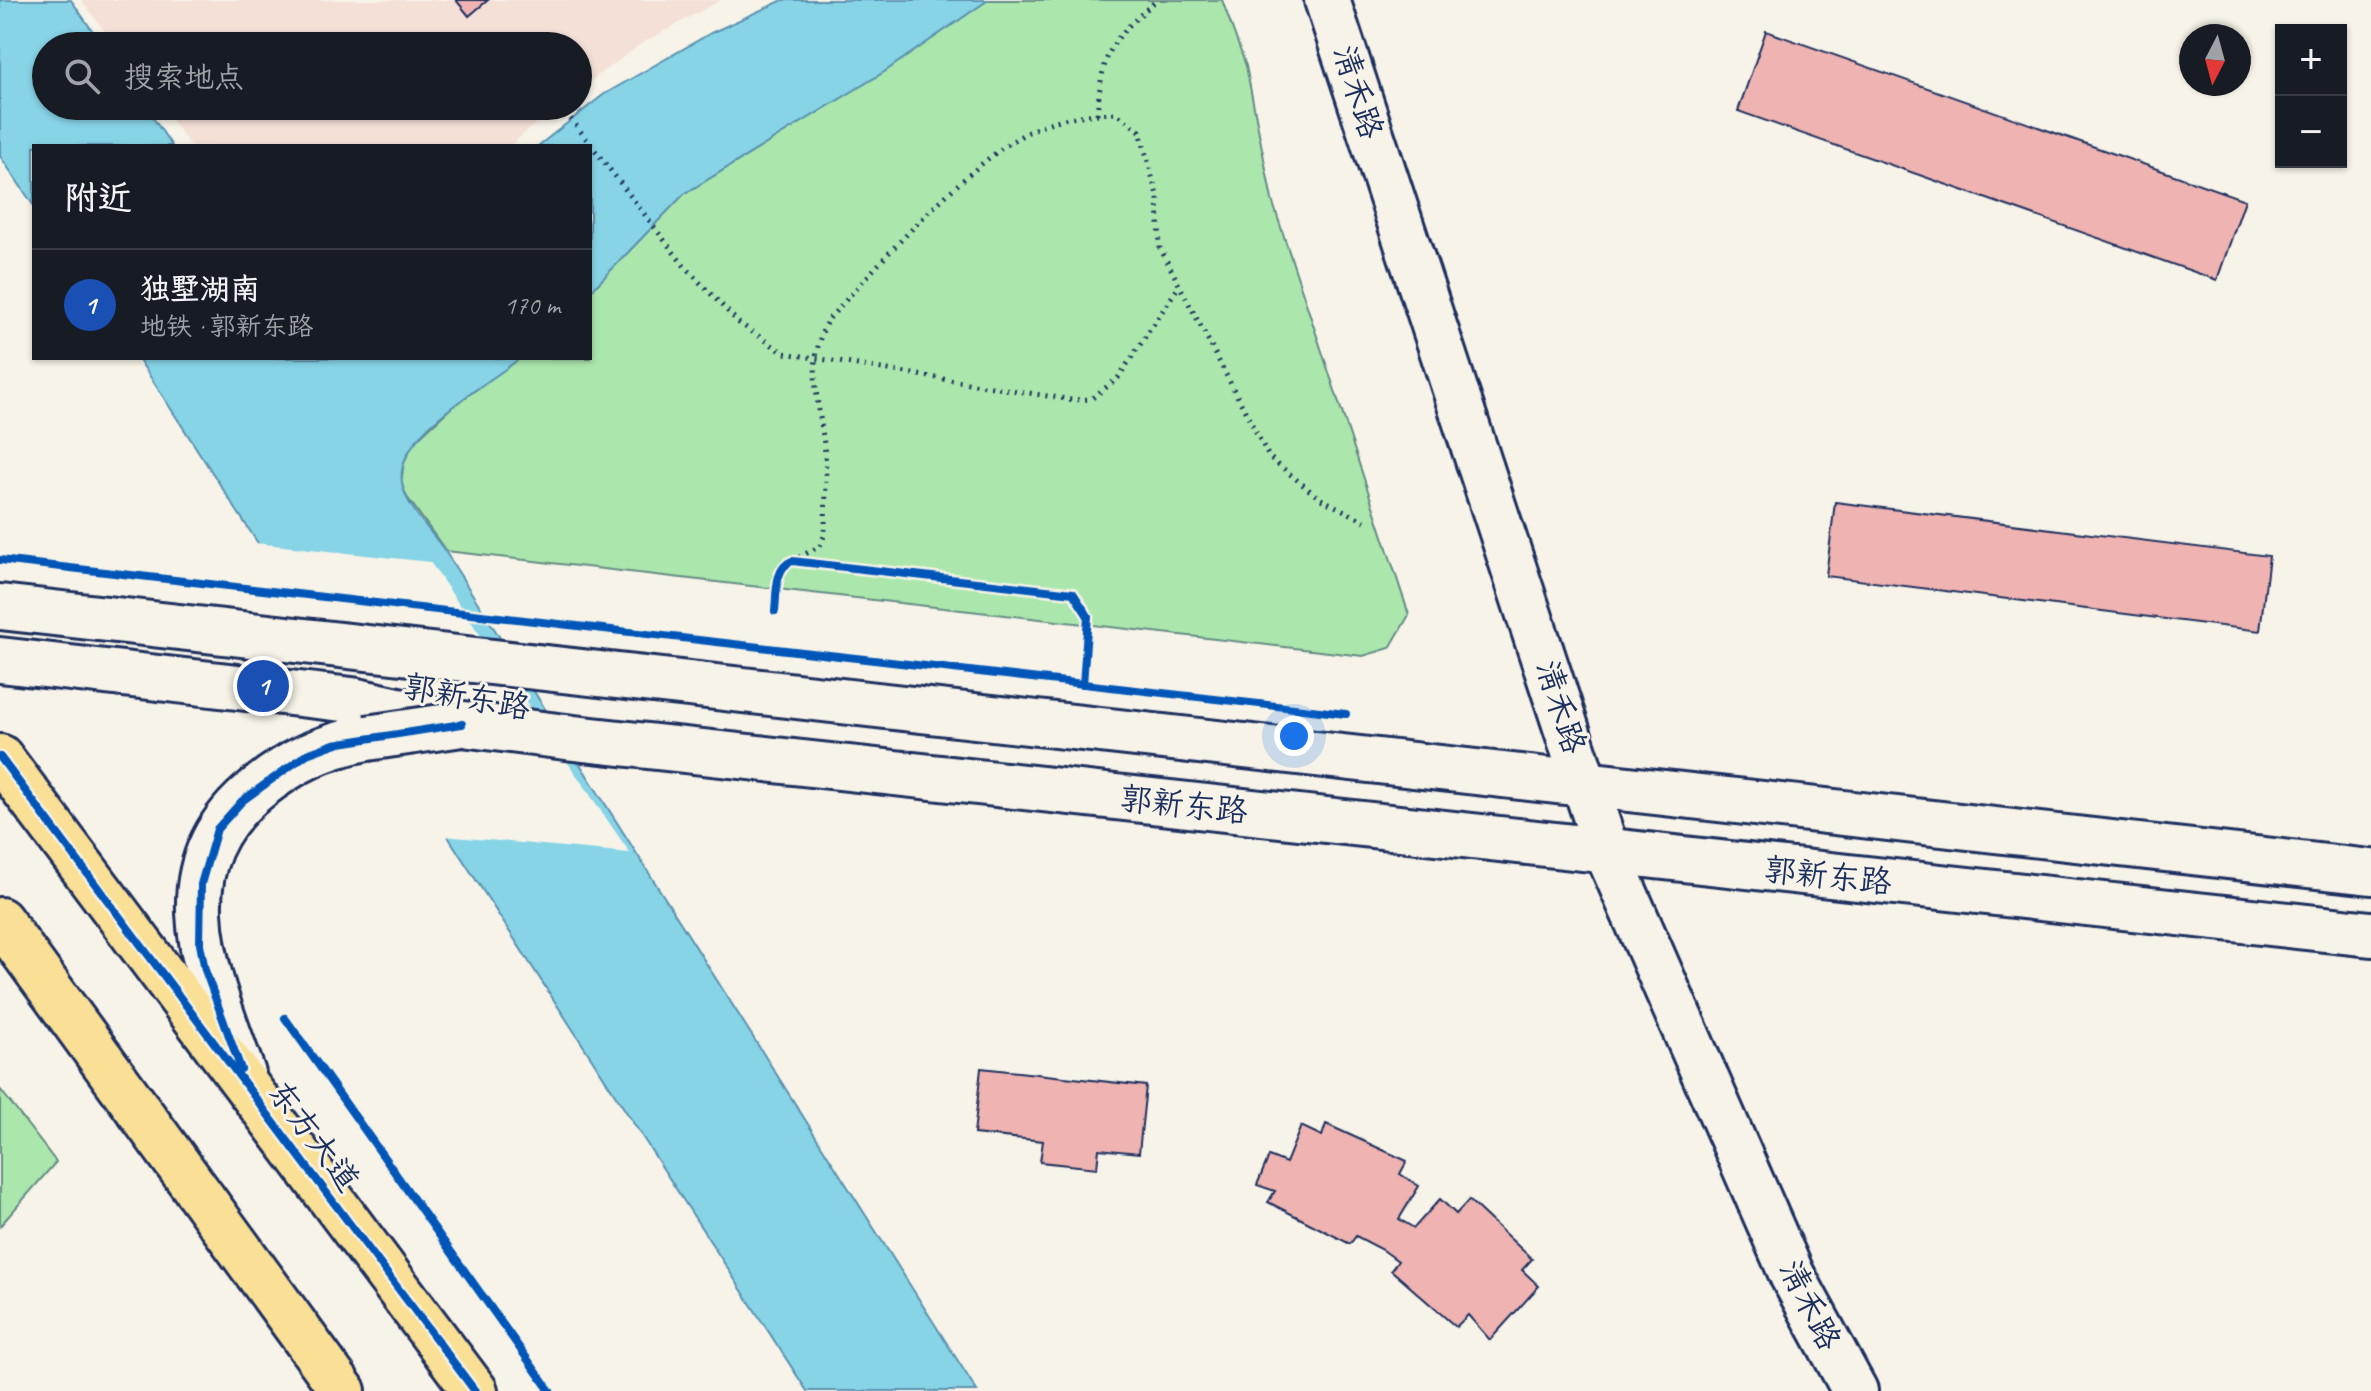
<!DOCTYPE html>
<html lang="zh">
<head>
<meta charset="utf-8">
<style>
	:root { --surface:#171b24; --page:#242831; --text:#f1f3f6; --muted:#9ea1a6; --line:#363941; --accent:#1a73e8 }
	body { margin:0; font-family:Caveat,"LXGW WenKai TC",sans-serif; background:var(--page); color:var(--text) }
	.controls { position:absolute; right:24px; top:24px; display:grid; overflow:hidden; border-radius:0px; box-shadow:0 2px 6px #0004 }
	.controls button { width:72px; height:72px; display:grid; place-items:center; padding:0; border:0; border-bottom:2px solid var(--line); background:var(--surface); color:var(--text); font:40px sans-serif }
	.compass { position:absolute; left:2179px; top:24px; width:72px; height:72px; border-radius:50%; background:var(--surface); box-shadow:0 2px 6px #0004; rotate:186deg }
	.you { position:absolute; left:1294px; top:736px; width:28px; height:28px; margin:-20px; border:6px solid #fff; border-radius:50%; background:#1a73e8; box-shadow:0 0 0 12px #1a73e833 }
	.badge { display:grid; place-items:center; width:52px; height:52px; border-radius:50%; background:var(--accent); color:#fff; font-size:26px; font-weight:700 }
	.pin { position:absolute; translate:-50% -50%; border:4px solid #fff; box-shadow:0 2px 8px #0006 }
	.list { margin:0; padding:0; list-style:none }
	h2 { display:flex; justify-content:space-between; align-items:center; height:104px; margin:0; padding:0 32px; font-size:34px }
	h2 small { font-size:26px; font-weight:400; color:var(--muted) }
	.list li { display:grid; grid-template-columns:52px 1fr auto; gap:24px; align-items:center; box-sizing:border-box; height:112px; padding:0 32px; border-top:2px solid var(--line) }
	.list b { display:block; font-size:30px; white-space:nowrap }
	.list p { margin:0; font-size:26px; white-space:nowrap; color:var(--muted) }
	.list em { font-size:26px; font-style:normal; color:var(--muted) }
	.icon { flex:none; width:44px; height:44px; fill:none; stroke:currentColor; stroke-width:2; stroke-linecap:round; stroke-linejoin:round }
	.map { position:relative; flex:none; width:2371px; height:1391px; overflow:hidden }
	.search { position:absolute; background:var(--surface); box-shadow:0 2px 6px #0004; left:32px; top:32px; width:560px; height:88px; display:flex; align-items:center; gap:20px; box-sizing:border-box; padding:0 28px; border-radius:44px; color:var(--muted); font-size:30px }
	.panel { position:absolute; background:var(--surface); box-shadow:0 2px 6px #0004; left:32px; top:144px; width:560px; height:216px; border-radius:0px }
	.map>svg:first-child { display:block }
</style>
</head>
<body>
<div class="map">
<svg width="2371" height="1391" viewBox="0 0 2371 1391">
	<rect width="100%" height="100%" fill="#f7f3e8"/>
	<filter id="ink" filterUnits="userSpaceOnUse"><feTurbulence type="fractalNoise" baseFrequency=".0125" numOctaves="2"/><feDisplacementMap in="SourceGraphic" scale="16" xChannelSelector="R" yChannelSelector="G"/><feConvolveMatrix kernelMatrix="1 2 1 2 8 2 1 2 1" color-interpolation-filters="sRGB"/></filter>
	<g filter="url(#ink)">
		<g fill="#f5e0d8">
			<path d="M81 0H721L641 44 578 90V46H116Z"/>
			<path d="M161 106H555L510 146H191Z"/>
		</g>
		<g fill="#abe7ac" stroke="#638b85" stroke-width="2">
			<path d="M988 0H1222L1246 66 1272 200 1409 615 1390 648 1363 656 446 551 407 497 401 483 404 462 414 442 452 407 520 358H590V292L684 194 884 72Z"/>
			<path d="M0 1089 56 1162 0 1226Z"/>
		</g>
		<g fill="#87d4e7" stroke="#5c92b0" stroke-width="2">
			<path d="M0 0H71L103 46H46V106H145L172 146H34V206L0 156Z"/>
			<path d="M783 0H988L884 72 684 194 590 292V146H538L603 95 711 33Z"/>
			<path d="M138 358H520C487 386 394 432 402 483 406 507 432 532 445 551L977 1391H807Z"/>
		</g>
		<path fill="#f7f3e8" d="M255 543 430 562 630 853 444 836Z"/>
		<g fill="#efb3b1" stroke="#1b2f5e" stroke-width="2">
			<path d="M456 0H488L469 16Z"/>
			<path d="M1766 31 2245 200 2217 280 1738 111Z"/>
			<path d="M1835 502 2269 556 2260 631 1826 576Z"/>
			<path d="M981 1068 1146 1086 1139 1153 1099 1149 1097 1168 1040 1162 1043 1141 974 1134Z"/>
			<path d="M1326 1124 1407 1161 1400 1174 1419 1186 1399 1219 1414 1228 1440 1199 1456 1214 1469 1200 1532 1259 1522 1270 1539 1286 1490 1340 1468 1315 1456 1327 1391 1270 1398 1261 1383 1250 1356 1236 1350 1244 1268 1202 1275 1191 1257 1185 1269 1156 1286 1163 1301 1126 1322 1136Z"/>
		</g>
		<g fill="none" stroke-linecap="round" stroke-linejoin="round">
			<g stroke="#1b2f5e" stroke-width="50">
				<g id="secondary">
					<path d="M1327 0 1607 852 1792 1275 1855 1391"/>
					<path d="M0 607 2371 872"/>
					<path d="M0 660 352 700 462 724 574 738 2371 934"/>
					<path d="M243 1074C208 976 158 868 257 789 292 761 323 746 367 738"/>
				</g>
			</g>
			<g stroke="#1b2f5e" stroke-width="50">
				<g id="primary">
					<path d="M0 757 475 1391"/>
					<path d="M0 920 343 1391"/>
				</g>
			</g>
			<g stroke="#1b2f5e" stroke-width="5" stroke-dasharray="2 6" stroke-linecap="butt">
				<path d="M561 106 685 267 739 323 784 353 1072 400 1091 399 1118 378 1179 286"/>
				<path d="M1097 114C1103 50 1109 42 1157 0"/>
				<path d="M792 561 820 546 825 534C825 508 827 480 825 454 821 406 804 368 827 321 876 267 979 148 1044 125 1067 116 1093 114 1116 113L1140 131 1158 199 1160 248 1269 457 1319 498 1365 521"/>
			</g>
			<use href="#secondary" stroke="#f7f3e8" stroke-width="44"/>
			<use href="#primary" stroke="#fadf96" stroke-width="44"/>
			<g stroke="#1b2f5e" stroke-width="50" stroke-linecap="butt">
				<path id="secondary-bridge" d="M367 738 462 724"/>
			</g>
			<use href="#secondary-bridge" stroke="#f7f3e8" stroke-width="44"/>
			<g stroke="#f7f3e8" stroke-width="13">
				<g id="cycleway">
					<path d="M0 560 1346 714"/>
					<path d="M775 611C777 594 774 568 792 561L1073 593 1088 616 1083 684"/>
					<path d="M0 757 475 1391"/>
					<path d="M285 1018 550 1391"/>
					<path d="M241 1069 205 970 200 944 201 884 217 829 242 801 307 754 334 744 462 724"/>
				</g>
			</g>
			<use href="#cycleway" stroke="#0057b8" stroke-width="8"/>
		</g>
	</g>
	<g text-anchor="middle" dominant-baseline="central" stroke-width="6" stroke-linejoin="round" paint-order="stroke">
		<g font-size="32" fill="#1b2f5e" stroke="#f7f3e8">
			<text transform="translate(1358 92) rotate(72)">清禾路</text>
			<text transform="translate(467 697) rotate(10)">郭新东路</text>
			<text transform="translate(1561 707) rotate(72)">清禾路</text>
			<text transform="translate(1184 805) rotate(6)">郭新东路</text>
			<text transform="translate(1828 876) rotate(6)">郭新东路</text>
			<text transform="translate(314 1136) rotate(53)">东方大道</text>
			<text transform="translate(1810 1305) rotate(63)">清禾路</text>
		</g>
	</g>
</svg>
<div class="controls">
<button>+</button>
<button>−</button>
</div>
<svg class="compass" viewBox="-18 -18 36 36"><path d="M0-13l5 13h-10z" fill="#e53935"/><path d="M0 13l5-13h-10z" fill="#9ea1a6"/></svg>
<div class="you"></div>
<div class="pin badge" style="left:263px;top:686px;background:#1a4fb4">1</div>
<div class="search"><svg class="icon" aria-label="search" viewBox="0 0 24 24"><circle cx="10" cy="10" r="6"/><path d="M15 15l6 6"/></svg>搜索地点</div>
<section class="panel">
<h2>附近<small></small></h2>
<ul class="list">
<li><span class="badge" style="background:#1a4fb4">1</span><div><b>独墅湖南</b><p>地铁 · 郭新东路</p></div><em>170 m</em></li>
</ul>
</section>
</div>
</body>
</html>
